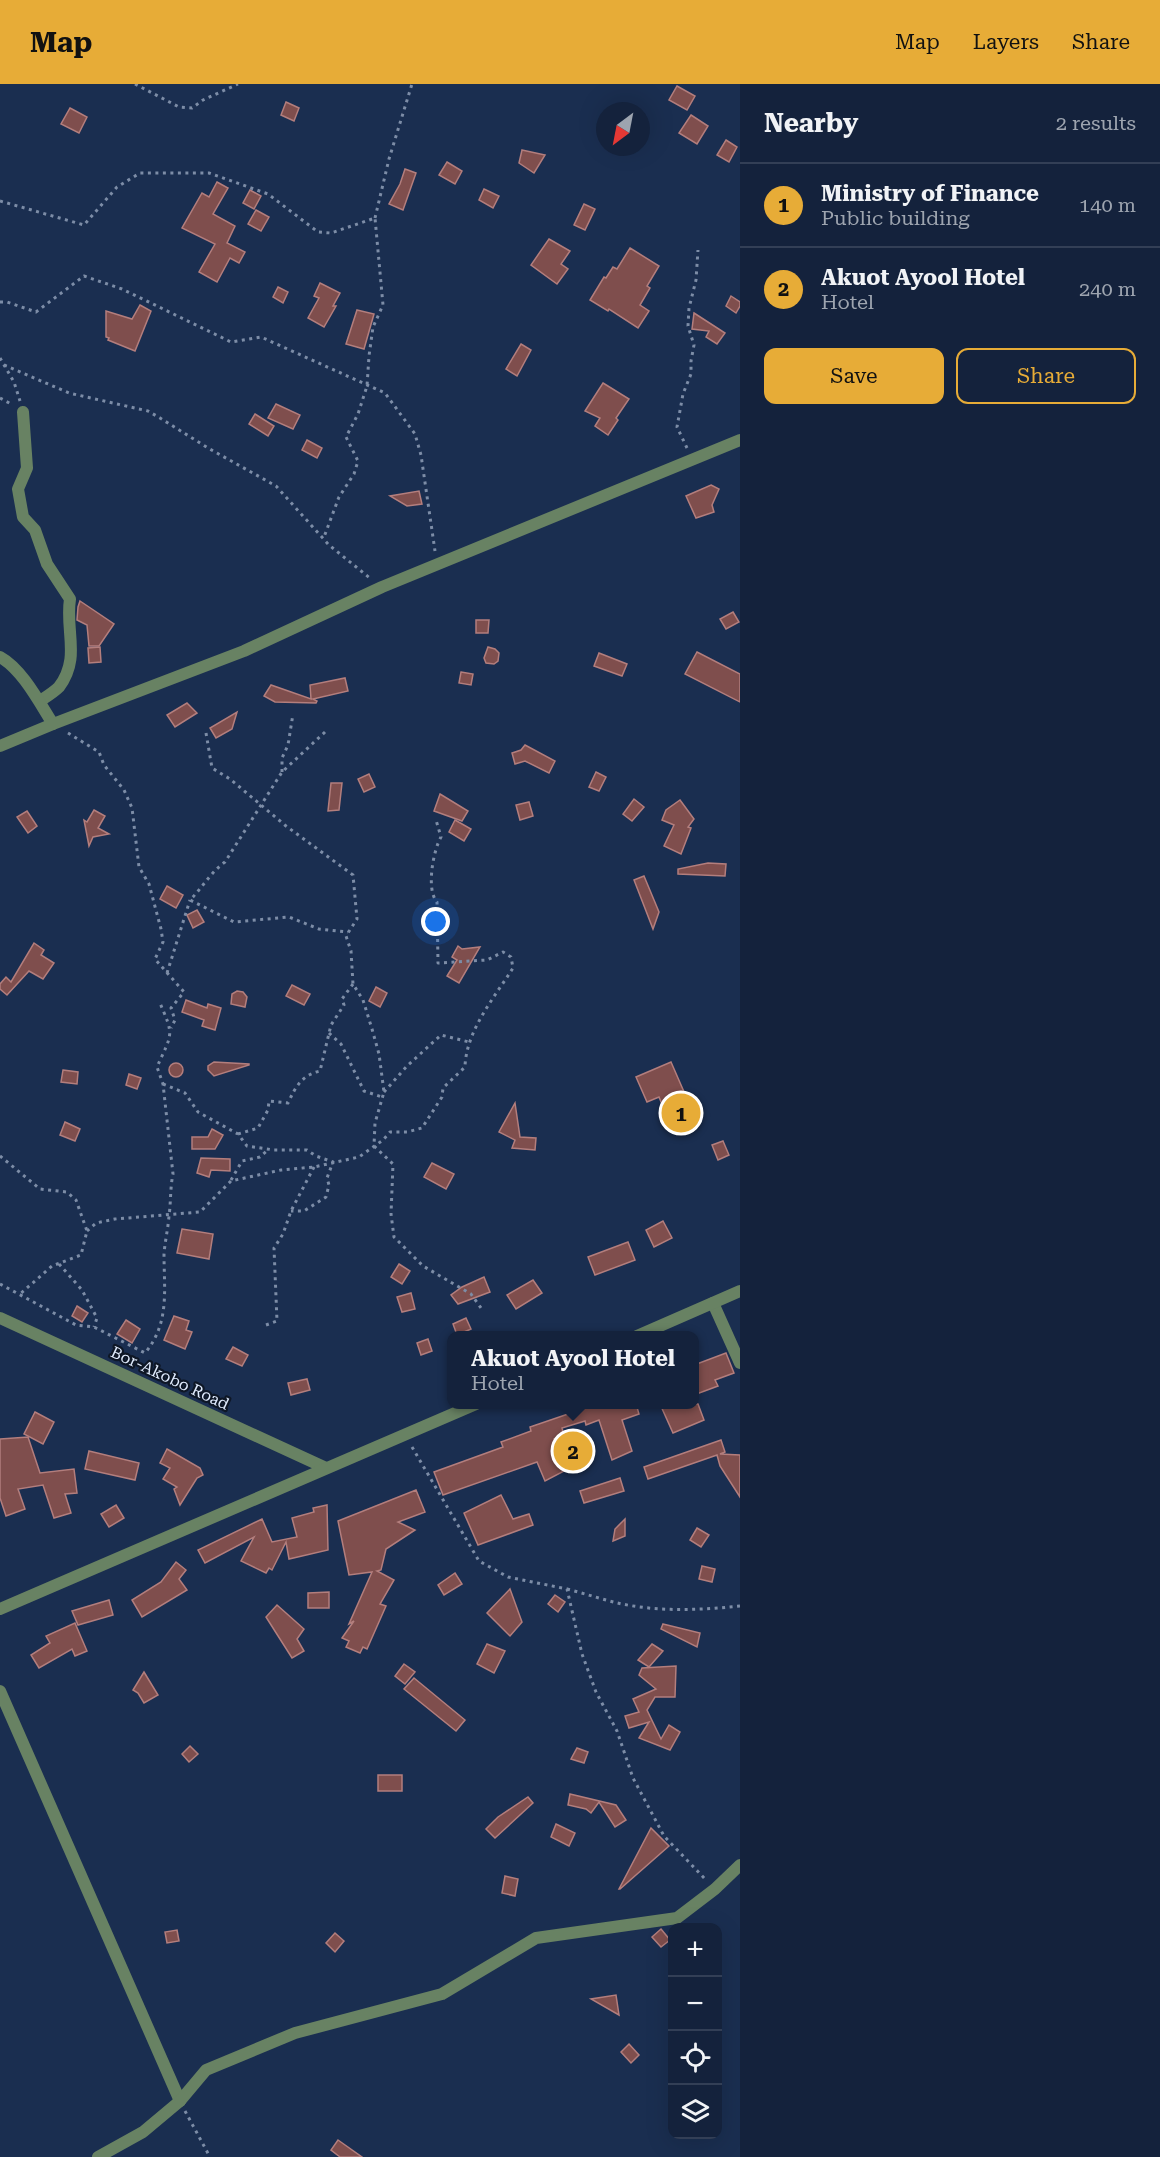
<!DOCTYPE html>
<html lang="en">
<head>
<meta charset="utf-8">
<style>
	:root { --surface:#14223c; --page:#212f47; --text:#f1f3f6; --muted:#9da4af; --line:#333f56; --accent:#e7ac37 }
	body { margin:0; font-family:"Roboto Serif",serif; background:var(--page); color:var(--text) }
	.controls { position:absolute; right:18px; bottom:18px; display:grid; overflow:hidden; border-radius:12px; box-shadow:0 6px 24px #0002 }
	.controls button { width:54px; height:54px; display:grid; place-items:center; padding:0; border:0; border-bottom:2px solid var(--line); background:var(--surface); color:var(--text); font:30px sans-serif }
	.compass { position:absolute; left:596px; top:18px; width:54px; height:54px; border-radius:50%; background:var(--surface); box-shadow:0 6px 24px #0002; rotate:212deg }
	.you { position:absolute; left:436px; top:838px; width:21px; height:21px; margin:-15px; border:4px solid #fff; border-radius:50%; background:#1a73e8; box-shadow:0 0 0 9px #1a73e833 }
	.badge { display:grid; place-items:center; width:39px; height:39px; border-radius:50%; background:var(--accent); color:#111; font-size:20px; font-weight:700 }
	.pin { position:absolute; translate:-50% -50%; border:3px solid #fff; box-shadow:0 2px 6px #0006 }
	.popup { position:absolute; left:447px; top:1247px; width:252px; height:78px; box-sizing:border-box; display:grid; place-content:center; border-radius:12px; background:var(--surface); filter:drop-shadow(0 2px 4px #0005); font-size:20px; white-space:nowrap; color:var(--muted) }
	.popup b { font-size:22px; color:var(--text) }
	.popup::after { content:''; position:absolute; left:50%; top:100%; margin-left:-12px; border:12px solid transparent; border-top-color:var(--surface) }
	.list { margin:0; padding:0; list-style:none }
	h2 { display:flex; justify-content:space-between; align-items:center; height:78px; margin:0; padding:0 24px; font-size:26px }
	h2 small { font-size:20px; font-weight:400; color:var(--muted) }
	.list li { display:grid; grid-template-columns:39px 1fr auto; gap:18px; align-items:center; box-sizing:border-box; height:84px; padding:0 24px; border-top:2px solid var(--line) }
	.list b { display:block; font-size:22px; white-space:nowrap }
	.list p { margin:0; font-size:20px; white-space:nowrap; color:var(--muted) }
	.list em { font-size:20px; font-style:normal; color:var(--muted) }
	.actions { display:flex; gap:12px; padding:18px 24px }
	.actions a { flex:1; padding:14px 0; border:2px solid var(--accent); border-radius:12px; text-align:center; font-size:21px; color:var(--accent) }
	.actions .main { background:var(--accent); color:#111 }
	.icon { flex:none; width:33px; height:33px; fill:none; stroke:currentColor; stroke-width:2; stroke-linecap:round; stroke-linejoin:round }
	.map { position:relative; flex:none; width:740px; height:2073px; overflow:hidden }
	header { display:flex; align-items:center; gap:36px; box-sizing:border-box; height:84px; padding:0 30px; background:var(--accent); color:#111 }
	header strong { font-size:28px }
	nav { display:flex; gap:33px; margin-inline-start:auto; font-size:21px }
	main { display:flex }
	aside { flex:1; background:var(--surface) }
	.map>svg:first-child { display:block }
</style>
</head>
<body>
<header>
<strong>Map</strong>
<nav><a>Map</a><a>Layers</a><a>Share</a></nav>
</header>
<main>
<div class="map">
<svg width="740" height="2073" viewBox="0 0 740 2073">
	<rect width="100%" height="100%" fill="#1a2e50"/>
	<g fill="#7f4e4d" stroke="#b37e7d" stroke-width="1.5">
		<path d="M677 2 695 12 687 26 669 16Z"/>
		<path d="M286 18 299 24 294 37 281 31Z"/>
		<path d="M70 24 87 33 79 49 61 40Z"/>
		<path d="M691 31 708 42 697 60 679 49Z"/>
		<path d="M726 56 737 63 729 78 717 71Z"/>
		<path d="M522 66 545 71 534 89 519 79Z"/>
		<path d="M447 78 462 87 455 100 439 91Z"/>
		<path d="M405 85 416 89 403 126 389 120 400 100Z"/>
		<path d="M217 98 228 104 213 130 235 142 227 159 245 168 239 179 230 174 217 198 199 188 215 160 182 144 202 109 209 113Z"/>
		<path d="M484 105 499 112 493 124 479 116Z"/>
		<path d="M250 106 261 112 254 125 243 119Z"/>
		<path d="M584 120 595 125 585 146 574 141Z"/>
		<path d="M256 126 269 133 261 147 248 140Z"/>
		<path d="M549 155 570 167 561 180 568 185 557 200 531 181Z"/>
		<path d="M630 164 659 182 647 202 650 204 640 221 649 227 638 244 609 225 608 227 590 216 604 193 606 194 613 183 617 185Z"/>
		<path d="M320 199 340 209 333 222H336L324 243 308 234 319 214 314 212Z"/>
		<path d="M278 203 288 208 283 219 273 213Z"/>
		<path d="M731 212 740 218V222L736 229 726 222Z"/>
		<path d="M140 221 151 227 135 267 108 256 109 254 106 253V227L132 235Z"/>
		<path d="M357 226 374 230 364 265 346 260Z"/>
		<path d="M694 229 725 249 717 260 706 253 709 247 692 245Z"/>
		<path d="M521 260 531 266 517 292 506 285Z"/>
		<path d="M603 299 629 315 616 334 618 336 608 351 595 342 600 334 585 327Z"/>
		<path d="M276 320 300 331 293 345 268 334Z"/>
		<path d="M255 330 274 342 268 352 249 340Z"/>
		<path d="M307 356 322 364 317 374 302 366Z"/>
		<path d="M711 401 719 405 712 421 714 428 696 434 686 412Z"/>
		<path d="M419 407 422 420 407 422 390 412Z"/>
		<path d="M80 517 114 540 99 562H89L87 541 77 536 78 523Z"/>
		<path d="M733 528 739 538 726 545 720 535Z"/>
		<path d="M476 536H489L488 549H476Z"/>
		<path d="M100 563 101 578 89 579 88 564Z"/>
		<path d="M488 563 495 565 499 569 498 577 494 580 486 579 484 574Z"/>
		<path d="M697 568 740 590V618L685 590Z"/>
		<path d="M599 569 627 580 622 592 594 582Z"/>
		<path d="M461 588 473 590 471 601 459 599Z"/>
		<path d="M345 594 348 607 313 615 317 617 316 619 275 618 264 612 271 601 311 615 310 601Z"/>
		<path d="M187 619 197 629 175 643 167 631Z"/>
		<path d="M237 628 232 645 216 654 210 644Z"/>
		<path d="M525 661 555 677 549 689 525 677 515 680 512 669 521 666Z"/>
		<path d="M596 688 606 693 599 707 589 703Z"/>
		<path d="M369 690 375 703 364 708 358 695Z"/>
		<path d="M331 699H342L339 726 328 727Z"/>
		<path d="M440 710 468 727 462 737 434 727Z"/>
		<path d="M634 715 644 723 632 737 623 730Z"/>
		<path d="M680 716 694 735 688 743 691 744 681 770 664 762 674 741 662 736 666 726Z"/>
		<path d="M529 718 533 732 520 736 516 721Z"/>
		<path d="M94 726 105 732 98 744 109 750 93 753 89 762 84 736 87 738Z"/>
		<path d="M27 727 37 742 28 749 17 733Z"/>
		<path d="M455 736 471 745 464 757 449 748Z"/>
		<path d="M708 779 726 780 725 792 678 790V785Z"/>
		<path d="M644 792 659 828 653 845 634 796Z"/>
		<path d="M167 802 183 811 176 824 160 815Z"/>
		<path d="M197 826 204 838 193 844 187 831Z"/>
		<path d="M34 859 44 866 41 871 54 879 43 895 29 887 7 911 0 905V900L6 893 11 898Z"/>
		<path d="M458 862 462 865 480 863 459 899 447 892 457 876 452 873Z"/>
		<path d="M292 901 310 910 304 921 286 912Z"/>
		<path d="M376 903 387 909 380 923 369 917Z"/>
		<path d="M237 907 243 908 247 913 245 923 231 920 232 910Z"/>
		<path d="M186 916 207 924 208 920 221 924 215 946 202 942 204 936 182 928Z"/>
		<path d="M214 978 249 980V981L214 992 208 986V982Z"/>
		<path d="M671 978 688 1017 690 1016 697 1031 671 1042 659 1013 647 1018 636 993Z"/>
		<circle cx="176" cy="986" r="7"/>
		<path d="M63 986 78 988 77 1000 61 998Z"/>
		<path d="M129 990 141 994 137 1005 126 1001Z"/>
		<path d="M515 1019 520 1053 536 1054 535 1066 512 1064 515 1056 499 1048Z"/>
		<path d="M65 1038 80 1045 75 1057 60 1051Z"/>
		<path d="M212 1045 223 1051 215 1065H192V1053H208Z"/>
		<path d="M723 1057 729 1071 718 1076 712 1061Z"/>
		<path d="M201 1074 230 1075V1087L211 1086 209 1093 197 1089Z"/>
		<path d="M432 1079 454 1090 446 1105 424 1093Z"/>
		<path d="M663 1137 672 1154 654 1163 646 1146Z"/>
		<path d="M182 1145 213 1150 209 1175 177 1169Z"/>
		<path d="M628 1158 635 1176 595 1191 588 1173Z"/>
		<path d="M399 1180 410 1187 402 1200 391 1193Z"/>
		<path d="M484 1193 490 1208 458 1220 451 1211 462 1203Z"/>
		<path d="M533 1196 542 1209 516 1225 507 1211Z"/>
		<path d="M411 1209 415 1225 402 1228 397 1213Z"/>
		<path d="M77 1222 88 1229 82 1238 72 1232Z"/>
		<path d="M174 1232 189 1237 186 1246 192 1248 185 1265 164 1256Z"/>
		<path d="M466 1234 471 1245 457 1251 453 1240Z"/>
		<path d="M126 1236 140 1245 132 1259 117 1250Z"/>
		<path d="M428 1255 432 1267 421 1271 417 1259Z"/>
		<path d="M233 1263 248 1271 242 1282 226 1275Z"/>
		<path d="M726 1269 734 1289 715 1296 718 1302 694 1311V1281Z"/>
		<path d="M307 1295 310 1306 291 1311 288 1299Z"/>
		<path d="M568 1320H636L639 1330 622 1336 632 1367 612 1376 599 1336 586 1341 585 1337 562 1344 564 1352 554 1355 568 1385 545 1397 537 1378 443 1411 434 1388 503 1363 501 1358 531 1347 530 1343 571 1329Z"/>
		<path d="M660 1320H698L704 1336 673 1349Z"/>
		<path d="M35 1328 54 1338 43 1360 24 1350Z"/>
		<path d="M28 1353 40 1389 74 1385 77 1409 65 1410 71 1429 54 1434 43 1401 18 1405 25 1425 6 1432 0 1414V1355Z"/>
		<path d="M721 1356 725 1368 720 1370 740 1371V1413L720 1382 717 1371 648 1395 644 1383Z"/>
		<path d="M167 1365 200 1384 203 1391 197 1394 180 1421 174 1405 177 1403 163 1395 170 1384 160 1379Z"/>
		<path d="M89 1367 139 1379 135 1396 85 1385Z"/>
		<path d="M620 1394 624 1407 584 1419 580 1407Z"/>
		<path d="M416 1406 425 1428 398 1438 415 1446 386 1465 381 1486 377 1487 394 1496 380 1520 386 1522 367 1565 363 1563 360 1569 346 1563 349 1557 342 1554 354 1537 349 1540 372 1488 349 1491 338 1437Z"/>
		<path d="M501 1411 513 1435 529 1430 533 1441 478 1461 464 1429Z"/>
		<path d="M116 1421 124 1434 109 1443 101 1430Z"/>
		<path d="M327 1421 328 1466 289 1475 286 1458 272 1486 269 1484 266 1489 241 1477 254 1453 205 1479 198 1466 262 1435 272 1458 297 1453 292 1434 314 1428 313 1424Z"/>
		<path d="M625 1435V1452L613 1457 615 1445Z"/>
		<path d="M697 1444 709 1451 701 1463 690 1456Z"/>
		<path d="M176 1478 186 1486 179 1495 187 1506 142 1533 132 1516 161 1498Z"/>
		<path d="M702 1482 715 1485 712 1498 699 1495Z"/>
		<path d="M455 1489 462 1500 444 1511 438 1501Z"/>
		<path d="M510 1505 522 1538 510 1552 487 1529Z"/>
		<path d="M329 1508V1524H308V1509Z"/>
		<path d="M555 1511 565 1518 558 1528 548 1520Z"/>
		<path d="M109 1516 113 1531 78 1541 72 1527Z"/>
		<path d="M277 1521 304 1545 297 1555 304 1567 292 1574 266 1533Z"/>
		<path d="M75 1539 87 1567 75 1572 72 1565 39 1584 31 1571 50 1559 46 1552Z"/>
		<path d="M663 1540 700 1549 697 1563 661 1545Z"/>
		<path d="M487 1560 505 1567 494 1589 477 1580Z"/>
		<path d="M652 1560 663 1567 649 1583 638 1576Z"/>
		<path d="M404 1580 415 1588 405 1600 395 1592Z"/>
		<path d="M676 1582 675 1613H655L647 1626 661 1655 669 1641 680 1648 670 1666 639 1654 649 1638 629 1644 625 1632 639 1628 633 1615 656 1605 639 1591 642 1584Z"/>
		<path d="M144 1588 158 1611 144 1619 138 1609 133 1606Z"/>
		<path d="M414 1594 465 1636 456 1647 404 1605Z"/>
		<path d="M190 1662 198 1670 189 1678 182 1670Z"/>
		<path d="M577 1664 588 1668 584 1679 571 1675Z"/>
		<rect x="378" y="1691" width="24" height="16"/>
		<path d="M570 1710 616 1721 626 1736 615 1743 599 1718 591 1729 586 1725 568 1721Z"/>
		<path d="M528 1713 533 1719 495 1754 486 1745 498 1733Z"/>
		<path d="M556 1740 575 1749 569 1762 551 1753Z"/>
		<path d="M651 1744 669 1762 620 1805H619Z"/>
		<path d="M505 1792 518 1795 515 1812 502 1809Z"/>
		<path d="M661 1845 670 1856 661 1863 652 1853Z"/>
		<path d="M177 1846 179 1857 167 1859 165 1848Z"/>
		<path d="M335 1849 344 1857 335 1868 326 1859Z"/>
		<path d="M616 1911 619 1931 591 1915Z"/>
		<path d="M629 1960 639 1971 631 1979 621 1968Z"/>
		<path d="M338 2056 362 2073H340L331 2066Z"/>
	</g>
	<g fill="none" stroke-linecap="round" stroke-linejoin="round">
		<g stroke="#7d8da7" stroke-width="3" stroke-dasharray="3 4.5" stroke-linecap="butt">
			<path d="M135 0 179 23 192 24 203 16 238 0"/>
			<path d="M0 117 84 141 117 103 140 89H209L268 110 318 148 331 149 375 134 383 221 373 243 369 272 367 302 358 330 346 353 358 377 354 390 339 413 324 453"/>
			<path d="M375 134 389 75 412 0"/>
			<path d="M0 218H7L36 228 84 192 122 205 231 258 261 253 385 309 415 350 421 371 435 467"/>
			<path d="M0 274 14 298 20 317"/>
			<path d="M4 281 69 309 148 327 160 334 208 364 276 402 329 461 371 495"/>
			<path d="M0 314 13 321"/>
			<path d="M687 364 677 343 683 310 691 290V277L694 261 688 242 689 224 696 196 698 166"/>
			<path d="M325 648 282 688 225 778C211 788 202 804 190 816L234 838 289 833 319 845 348 848"/>
			<path d="M68 649 99 668 104 681 124 706 132 724 139 783 149 800 161 845 163 858 155 875 184 908 171 924 175 936 171 944"/>
			<path d="M206 649 212 684 230 695 286 742 353 791 357 835 346 852 351 867 353 900 363 916 372 945 379 970 384 1008 375 1039 374 1062 393 1080 391 1130 394 1153 423 1182 471 1210 481 1224"/>
			<path d="M282 688V674L288 661 293 630"/>
			<path d="M167 889 190 816"/>
			<path d="M329 949 341 960 364 1007 382 1013"/>
			<path d="M163 1000 185 1009 198 1028 238 1050 247 1062 274 1066H307L316 1072 333 1078 327 1094 329 1101 326 1113 304 1127H291"/>
			<path d="M384 1008 407 982 441 951 469 958"/>
			<path d="M238 1050 258 1044 268 1026 269 1017 288 1019C296 1002 302 991 320 987L331 941 344 921 342 915 353 900"/>
			<path d="M0 1072 40 1105 67 1108 76 1116 87 1147 81 1171 52 1182 19 1211"/>
			<path d="M231 1096 242 1077 260 1073 269 1065"/>
			<path d="M87 1147 96 1139 115 1135 200 1128 231 1097 281 1086 314 1083 359 1073 383 1056 390 1048H407L422 1044 442 1013 443 1004 465 983C466 947 494 914 513 884L511 873 503 868 487 876 438 879 437 818C426 806 433 767 441 753L436 736"/>
			<path d="M59 1180 82 1206 97 1234 94 1243"/>
			<path d="M0 1200 76 1241 94 1243 145 1269C170 1239 164 1206 164 1170 165 1157 168 1145 169 1132 171 1118 170 1104 173 1090L163 1000 157 983C172 949 175 953 159 917"/>
			<path d="M266 1241 277 1237 274 1164 283 1150 291 1127 314 1083"/>
			<path d="M412 1363 479 1477 508 1493 567 1505 582 1570 596 1608 617 1647 633 1694 664 1752 706 1796"/>
			<path d="M567 1505C586 1510 604 1516 622 1520 661 1528 701 1526 740 1522"/>
			<path d="M185 2027 210 2073"/>
		</g>
		<g stroke="#688263" stroke-width="12">
			<path d="M23 328 27 384 18 405 23 433 35 446 47 480 70 515C65 547 81 574 59 603 54 608 46 613 40 617"/>
			<path d="M0 573C22 585 39 618 53 640"/>
			<path d="M713 1219 740 1279"/>
			<path d="M0 1607 180 2017"/>
			<path d="M98 2073 143 2048 180 2017 206 1986 295 1949 442 1910 536 1854 677 1834 715 1805 740 1781"/>
		</g>
		<g stroke="#688263" stroke-width="12">
			<path d="M0 662 53 640 244 567 382 503 740 356"/>
			<path d="M0 1234 326 1384"/>
			<path d="M637 1252 740 1207"/>
			<path d="M0 1525 476 1320"/>
		</g>
	</g>
	<g text-anchor="middle" dominant-baseline="central" stroke-width="4.5" stroke-linejoin="round" paint-order="stroke">
		<g font-size="16" fill="#e0ebfd" stroke="#0e1726">
			<text transform="translate(170 1294) rotate(25)">Bor-Akobo Road</text>
		</g>
	</g>
</svg>
<div class="controls">
<button>+</button>
<button>−</button>
<button><svg class="icon" aria-label="locate" viewBox="0 0 24 24"><circle cx="12" cy="12" r="6"/><path d="M12 2v4M12 18v4M2 12h4M18 12h4"/></svg></button>
<button><svg class="icon" aria-label="layers" viewBox="0 0 24 24"><path d="M12 4l9 5-9 5-9-5zM3 14l9 5 9-5"/></svg></button>
</div>
<svg class="compass" viewBox="-18 -18 36 36"><path d="M0-13l5 13h-10z" fill="#e53935"/><path d="M0 13l5-13h-10z" fill="#9da4af"/></svg>
<div class="you"></div>
<div class="pin badge" style="left:681px;top:1029px">1</div>
<div class="pin badge" style="left:573px;top:1367px">2</div>
<div class="popup"><b>Akuot Ayool Hotel</b>Hotel</div>
</div>
<aside>
<h2>Nearby<small>2 results</small></h2>
<ul class="list">
<li><span class="badge">1</span><div><b>Ministry of Finance</b><p>Public building</p></div><em>140 m</em></li>
<li><span class="badge">2</span><div><b>Akuot Ayool Hotel</b><p>Hotel</p></div><em>240 m</em></li>
</ul>
<div class="actions"><a class="main">Save</a><a>Share</a></div>
</aside>
</main>
</body>
</html>
